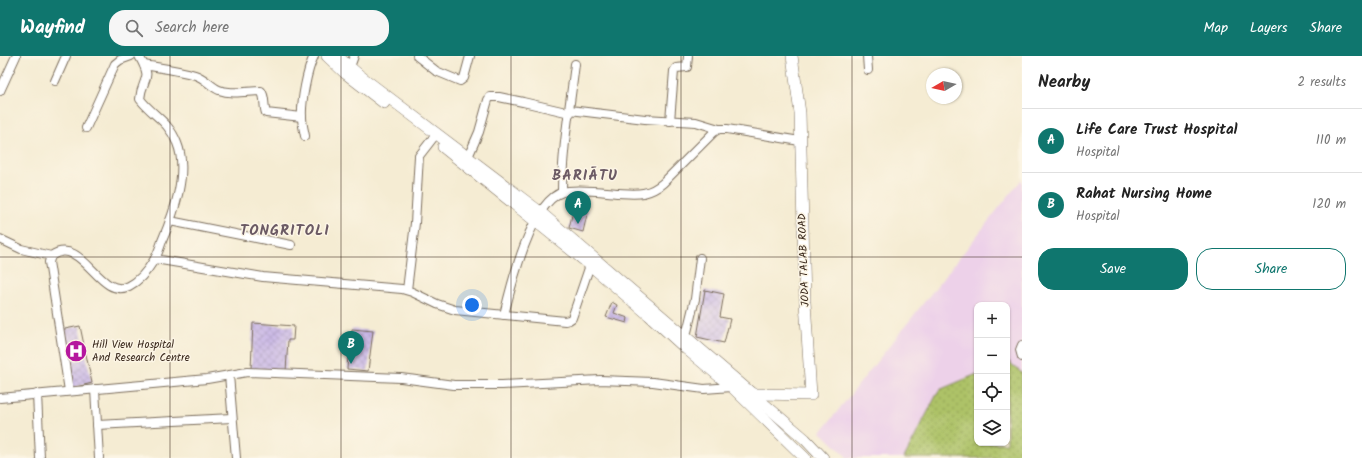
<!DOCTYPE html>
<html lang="en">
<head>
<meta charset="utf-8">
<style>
	:root { --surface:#fff; --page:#f6f6f6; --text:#222; --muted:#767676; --line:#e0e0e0; --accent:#0f766e }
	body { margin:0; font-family:Kalam,sans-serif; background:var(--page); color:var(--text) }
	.controls { position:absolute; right:12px; bottom:12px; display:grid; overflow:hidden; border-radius:8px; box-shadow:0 1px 3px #0004 }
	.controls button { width:36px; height:36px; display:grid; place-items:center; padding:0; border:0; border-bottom:1px solid var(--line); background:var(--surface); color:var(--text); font:20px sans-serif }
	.compass { position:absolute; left:926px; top:12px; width:36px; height:36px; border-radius:50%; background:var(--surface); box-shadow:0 1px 3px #0004; rotate:261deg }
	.you { position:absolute; left:472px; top:249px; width:14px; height:14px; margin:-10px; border:3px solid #fff; border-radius:50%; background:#1a73e8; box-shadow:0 0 0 6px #1a73e833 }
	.badge { display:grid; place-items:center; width:26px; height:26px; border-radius:50%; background:var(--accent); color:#fff; font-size:13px; font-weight:700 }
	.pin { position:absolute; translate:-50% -33px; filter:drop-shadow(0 1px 2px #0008) }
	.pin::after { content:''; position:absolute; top:21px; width:14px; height:12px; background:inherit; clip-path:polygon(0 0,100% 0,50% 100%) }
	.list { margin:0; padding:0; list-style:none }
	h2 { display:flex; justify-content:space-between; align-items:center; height:52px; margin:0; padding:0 16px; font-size:17px }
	h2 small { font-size:13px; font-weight:400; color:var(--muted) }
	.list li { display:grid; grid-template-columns:26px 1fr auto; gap:12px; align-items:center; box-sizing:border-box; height:64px; padding:0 16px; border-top:1px solid var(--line) }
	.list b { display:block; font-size:15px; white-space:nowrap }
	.list p { margin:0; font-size:13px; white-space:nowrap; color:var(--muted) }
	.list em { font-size:13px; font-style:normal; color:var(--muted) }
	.actions { display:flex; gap:8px; padding:12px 16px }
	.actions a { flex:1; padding:9px 0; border:1px solid var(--accent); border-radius:16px; text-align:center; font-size:14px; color:var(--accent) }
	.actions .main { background:var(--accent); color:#fff }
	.icon { flex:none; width:22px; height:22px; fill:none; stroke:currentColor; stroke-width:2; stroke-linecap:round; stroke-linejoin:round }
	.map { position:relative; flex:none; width:1022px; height:402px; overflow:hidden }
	header { display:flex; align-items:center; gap:24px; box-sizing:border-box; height:56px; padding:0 20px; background:var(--accent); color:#fff }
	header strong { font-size:19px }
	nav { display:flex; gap:22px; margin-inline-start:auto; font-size:14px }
	.search { width:280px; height:36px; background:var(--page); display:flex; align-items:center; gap:10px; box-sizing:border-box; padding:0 14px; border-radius:16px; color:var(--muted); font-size:15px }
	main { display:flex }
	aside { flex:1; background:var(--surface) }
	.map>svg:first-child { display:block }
</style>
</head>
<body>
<header>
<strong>Wayfind</strong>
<div class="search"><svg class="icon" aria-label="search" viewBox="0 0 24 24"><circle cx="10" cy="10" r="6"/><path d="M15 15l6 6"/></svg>Search here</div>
<nav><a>Map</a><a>Layers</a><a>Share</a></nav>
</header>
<main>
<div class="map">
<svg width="1022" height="402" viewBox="0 0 1022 402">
	<defs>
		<pattern id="park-dots" width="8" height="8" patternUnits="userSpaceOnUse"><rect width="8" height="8" fill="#adc267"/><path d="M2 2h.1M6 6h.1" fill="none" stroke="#8e9e54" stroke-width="1.8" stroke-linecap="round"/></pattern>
		<pattern id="building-cross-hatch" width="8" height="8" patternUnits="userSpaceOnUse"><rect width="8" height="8" fill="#c5b2e7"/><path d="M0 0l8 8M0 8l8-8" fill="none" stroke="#a191bb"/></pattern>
	</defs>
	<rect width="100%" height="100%" fill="#fcf5e5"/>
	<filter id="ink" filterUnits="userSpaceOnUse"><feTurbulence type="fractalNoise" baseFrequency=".025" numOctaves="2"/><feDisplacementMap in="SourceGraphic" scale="8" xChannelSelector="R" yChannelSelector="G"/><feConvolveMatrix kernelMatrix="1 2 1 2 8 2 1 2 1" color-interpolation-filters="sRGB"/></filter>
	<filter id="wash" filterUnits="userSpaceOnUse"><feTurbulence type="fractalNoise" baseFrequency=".012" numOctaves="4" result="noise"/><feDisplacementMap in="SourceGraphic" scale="16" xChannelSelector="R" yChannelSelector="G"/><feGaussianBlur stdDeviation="0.9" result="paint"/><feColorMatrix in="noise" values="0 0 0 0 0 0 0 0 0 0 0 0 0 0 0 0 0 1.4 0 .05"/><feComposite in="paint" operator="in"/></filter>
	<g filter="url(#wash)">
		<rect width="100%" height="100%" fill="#f5ecd3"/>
		<path fill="#edd1e9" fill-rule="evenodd" d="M1022 123V402H848L821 376ZM977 249H1007V387H977Z"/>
		<path fill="url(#park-dots)" stroke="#747642" d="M1007 305H1008L1022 317V402H904L939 334 977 318V387H1007Z"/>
		<g id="blocks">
			<g fill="url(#building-cross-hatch)">
				<path d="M574 151 588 154 583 176 569 172Z"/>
				<path d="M705 234 724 238 720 261 730 263 724 287 697 281Z"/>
				<path d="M612 246 617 249 614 257 628 262 627 267 606 261Z"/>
				<path d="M253 267 294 270 293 284H288L286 315 251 313Z"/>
				<path d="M80 270 92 327 72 332 60 274Z"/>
				<path d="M352 273 373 275 368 315 347 313 348 299 354 300 355 297H350L351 287 357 288V285H351Z"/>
			</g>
		</g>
	</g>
	<g filter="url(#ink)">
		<use href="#blocks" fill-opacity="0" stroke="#7c6e5d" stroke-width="1"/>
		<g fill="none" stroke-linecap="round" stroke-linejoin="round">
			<g stroke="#7c6e5d" stroke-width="10">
				<g id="street">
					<path d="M417 0 436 15 460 25 464 22 470 0"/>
					<path d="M867 0 868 14"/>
					<path d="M144 9C161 12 179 14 195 19 205 22 210 30 219 34 233 39 247 35 261 35 266 41 263 50 266 57L302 61"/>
					<path d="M350 11 354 0"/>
					<path d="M55 25 66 0"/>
					<path d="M0 35 16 0"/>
					<path d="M570 54 645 63 696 66 719 73"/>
					<path d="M670 65 674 15 676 12 687 11 688 0"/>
					<path d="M86 72 115 8 120 4 131 0"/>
					<path d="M305 80C304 74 302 68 302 61 301 46 307 14 314 0"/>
					<path d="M468 101 479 76 488 44 490 41H499L523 46 570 57"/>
					<path d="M562 136C562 93 570 51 575 8"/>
					<path d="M170 165 291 189"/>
					<path d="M0 183 21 193 51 200"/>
					<path d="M155 203 263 221 402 233 412 236 437 248 455 254 565 265 569 264 572 262 590 209"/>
					<path d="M407 234 415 167 419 100 433 82"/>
					<path d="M504 259C511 230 531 145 563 136 574 132 605 136 618 137 636 138 648 140 663 127L714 76 719 73H727L800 85"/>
					<path d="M686 280 695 243 700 202"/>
					<path d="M1022 289 1020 294 1022 301"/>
					<path d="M229 319 236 402"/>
					<path d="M95 333 99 402"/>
					<path d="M69 335 50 212 49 206 51 200C83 178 99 245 129 230 139 225 148 214 154 204 158 198 160 191 162 185 174 157 189 116 177 87 168 64 153 60 140 43 142 20 154 26 139 0"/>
					<path d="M37 338 40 402"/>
					<path d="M0 342 207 323 247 316 401 322 454 329H502L600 324 653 326 704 333 732 331"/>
					<path d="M97 369 232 362"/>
				</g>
			</g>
			<g stroke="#7c6e5d" stroke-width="12">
				<g id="secondary">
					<path d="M327 0 345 17 384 47"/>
					<path d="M337 0 359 19 540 156 805 383 823 402"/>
					<path d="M443 91 590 209 649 259 684 291 732 331 805 402"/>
					<path d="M749 339 752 338 811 339 805 246 800 57 792 0"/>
				</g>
			</g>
			<use href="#street" stroke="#fff" stroke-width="8"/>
			<use href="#secondary" stroke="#fff" stroke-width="11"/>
		</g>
	</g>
	<path fill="none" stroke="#3b2a1e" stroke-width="1" stroke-opacity="0.55" d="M170 0V402M341 0V402M511 0V402M681 0V402M852 0V402M0 201H1022"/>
	<defs>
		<g id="hospital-disc" transform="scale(1.15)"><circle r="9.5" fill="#b5179e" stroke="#fcf5e5"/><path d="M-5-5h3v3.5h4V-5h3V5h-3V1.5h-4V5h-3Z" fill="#fff"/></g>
	</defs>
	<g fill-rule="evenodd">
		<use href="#hospital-disc" x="76" y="295"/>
	</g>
	<g text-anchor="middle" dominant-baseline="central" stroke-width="3" stroke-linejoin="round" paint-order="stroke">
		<g font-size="11" fill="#3b2a1e" stroke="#fcf5e5">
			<text transform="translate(804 204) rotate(-92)">JODA TALAB ROAD</text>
		</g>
		<g font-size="11" fill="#3b2a1e" stroke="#fcf5e5" text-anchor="start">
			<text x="92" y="289">Hill View Hospital<tspan x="92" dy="13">And Research Centre</tspan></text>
		</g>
		<g font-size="15" font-weight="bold" letter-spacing="1" fill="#6b5a64" stroke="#fcf5e5">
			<text x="585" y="120">BARIĀTU</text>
			<text x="285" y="175">TONGRITOLI</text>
		</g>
	</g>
</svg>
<div class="controls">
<button>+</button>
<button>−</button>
<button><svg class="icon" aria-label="locate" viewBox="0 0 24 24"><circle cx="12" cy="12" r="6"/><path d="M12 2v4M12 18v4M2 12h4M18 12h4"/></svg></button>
<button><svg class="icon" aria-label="layers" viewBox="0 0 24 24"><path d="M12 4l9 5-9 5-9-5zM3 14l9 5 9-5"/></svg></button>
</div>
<svg class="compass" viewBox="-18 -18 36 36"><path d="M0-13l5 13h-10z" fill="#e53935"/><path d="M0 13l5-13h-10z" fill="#767676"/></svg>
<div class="you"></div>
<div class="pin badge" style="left:578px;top:168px">A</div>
<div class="pin badge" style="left:351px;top:308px">B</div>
</div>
<aside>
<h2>Nearby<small>2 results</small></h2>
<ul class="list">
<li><span class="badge">A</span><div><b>Life Care Trust Hospital</b><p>Hospital</p></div><em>110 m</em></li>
<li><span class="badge">B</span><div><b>Rahat Nursing Home</b><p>Hospital</p></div><em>120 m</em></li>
</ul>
<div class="actions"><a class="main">Save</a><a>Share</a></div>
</aside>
</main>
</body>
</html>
